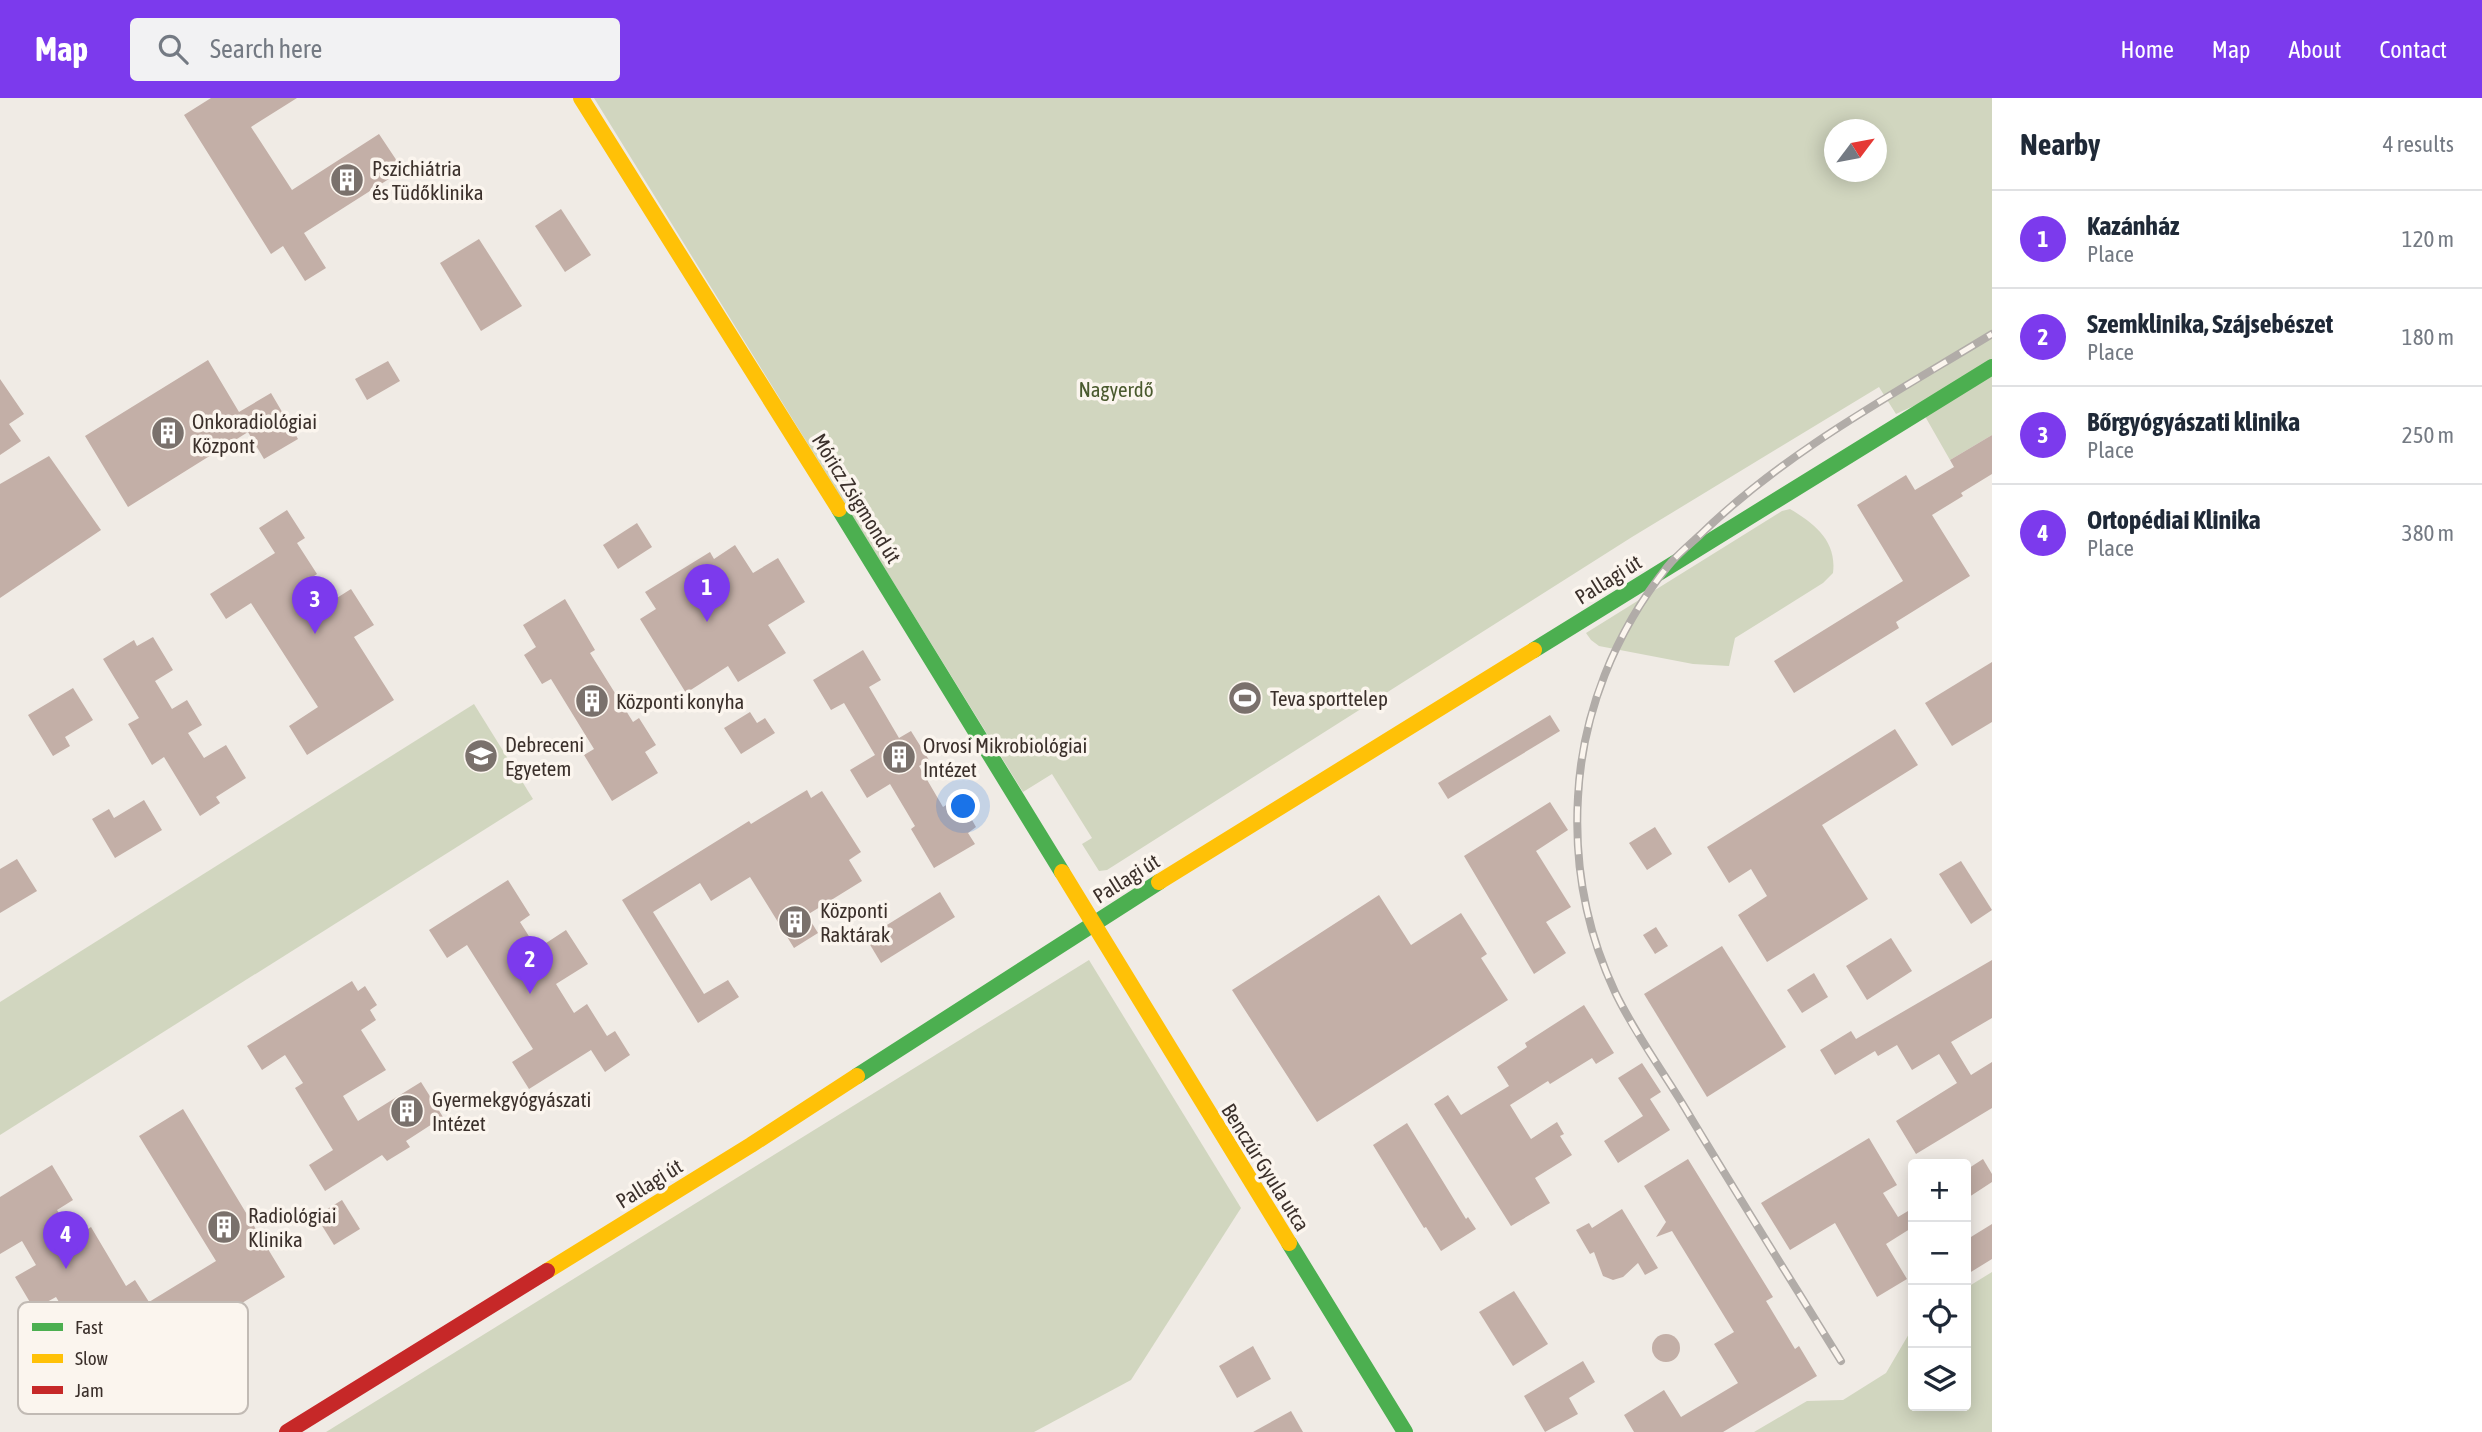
<!DOCTYPE html>
<html lang="en">
<head>
<meta charset="utf-8">
<style>
	:root { --surface:#fff; --page:#f2f2f3; --text:#1f2937; --muted:#747a83; --line:#e0e1e3; --accent:#7c3aed }
	body { margin:0; font-family:"Asap Condensed",sans-serif; background:var(--page); color:var(--text) }
	.controls { position:absolute; right:21px; bottom:21px; display:grid; overflow:hidden; border-radius:7px; box-shadow:0 4px 18px #0003 }
	.controls button { width:63px; height:63px; display:grid; place-items:center; padding:0; border:0; border-bottom:2px solid var(--line); background:var(--surface); color:var(--text); font:35px sans-serif }
	.compass { position:absolute; left:1824px; top:21px; width:63px; height:63px; border-radius:50%; background:var(--surface); box-shadow:0 4px 18px #0003; rotate:58deg }
	.you { position:absolute; left:964px; top:709px; width:24px; height:24px; margin:-18px; border:5px solid #fff; border-radius:50%; background:#1a73e8; box-shadow:0 0 0 10px #1a73e833 }
	.badge { display:grid; place-items:center; width:46px; height:46px; border-radius:50%; background:var(--accent); color:#fff; font-size:23px; font-weight:700 }
	.pin { position:absolute; translate:-50% -58px; filter:drop-shadow(0 2px 4px #0008) }
	.pin::after { content:''; position:absolute; top:37px; width:24px; height:21px; background:inherit; clip-path:polygon(0 0,100% 0,50% 100%) }
	.list { margin:0; padding:0; list-style:none }
	h2 { display:flex; justify-content:space-between; align-items:center; height:91px; margin:0; padding:0 28px; font-size:30px }
	h2 small { font-size:23px; font-weight:400; color:var(--muted) }
	.list li { display:grid; grid-template-columns:46px 1fr auto; gap:21px; align-items:center; box-sizing:border-box; height:98px; padding:0 28px; border-top:2px solid var(--line) }
	.list b { display:block; font-size:26px; white-space:nowrap }
	.list p { margin:0; font-size:23px; white-space:nowrap; color:var(--muted) }
	.list em { font-size:23px; font-style:normal; color:var(--muted) }
	.icon { flex:none; width:38px; height:38px; fill:none; stroke:currentColor; stroke-width:2; stroke-linecap:round; stroke-linejoin:round }
	.map { position:relative; flex:none; width:1992px; height:1334px; overflow:hidden }
	header { display:flex; align-items:center; gap:42px; box-sizing:border-box; height:98px; padding:0 35px; background:var(--accent); color:#fff }
	header strong { font-size:33px }
	nav { display:flex; gap:38px; margin-inline-start:auto; font-size:24px }
	.search { width:490px; height:63px; background:var(--page); display:flex; align-items:center; gap:18px; box-sizing:border-box; padding:0 24px; border-radius:7px; color:var(--muted); font-size:26px }
	main { display:flex }
	aside { flex:1; background:var(--surface) }
	.map>svg:first-child { display:block }
</style>
</head>
<body>
<header>
<strong>Map</strong>
<div class="search"><svg class="icon" aria-label="search" viewBox="0 0 24 24"><circle cx="10" cy="10" r="6"/><path d="M15 15l6 6"/></svg>Search here</div>
<nav><a>Home</a><a>Map</a><a>About</a><a>Contact</a></nav>
</header>
<main>
<div class="map">
<svg width="1992" height="1334" viewBox="0 0 1992 1334">
	<rect width="100%" height="100%" fill="#f0ebe5"/>
	<g fill="#d1d6bf" fill-rule="evenodd">
		<path d="M594 0H1992V337L1950 362 1918 306 1896 316 1879 289 1632 439 1107 772 1099 773 1082 746 1092 740 1052 676 1023 694ZM1834 32H1876V74H1834Z"/>
		<path d="M1790 411C1815 426 1837 443 1833 475L1823 485 1735 540 1729 568 1693 566 1599 548 1591 542 1586 535 1782 413Z"/>
		<path d="M474 606 533 701 0 1037V904Z"/>
		<path d="M1089 862 1241 1110 1131 1282 1034 1334H326Z"/>
		<path d="M1992 1174V1334H1754L1807 1303 1843 1302 1886 1275 1913 1229V1308H1966V1190Z"/>
	</g>
	<g fill="#c3afa7">
		<path d="M211 0H297L251 29 292 92 379 36 403 72 304 135 326 170 305 183 283 148 271 156 184 17Z"/>
		<path d="M561 111 591 157 565 174 535 128Z"/>
		<path d="M479 141 522 208 481 233 440 165Z"/>
		<path d="M208 262 239 314 271 295 298 341 264 361 248 334 128 409 85 338Z"/>
		<path d="M388 263 400 283 367 302 355 281Z"/>
		<path d="M0 281 24 316 9 326 21 343 0 357Z"/>
		<path d="M1992 337V376L1961 395 1963 398 1932 417 1970 478 1896 524 1899 530 1794 595 1774 563 1903 483 1857 407 1906 377 1915 392 1954 369 1950 362Z"/>
		<path d="M49 358 101 432 0 500V386Z"/>
		<path d="M287 412 305 440 297 445 317 476 305 484 321 510 351 491 374 527 354 539 394 602 307 657 289 628 318 609 251 505 226 521 210 496 275 455 259 430Z"/>
		<path d="M637 425 652 449 618 471 603 447Z"/>
		<path d="M735 447 753 475 778 460 805 504 768 527 786 555 738 584 728 568 686 595 640 521 656 511 645 494 710 454 714 461Z"/>
		<path d="M565 501 595 552 590 555 633 624 639 620 656 647 645 654 658 675 612 703 584 657 594 651 551 581 542 586 524 557 536 549 523 527Z"/>
		<path d="M153 539 173 572 155 583 172 611 187 602 202 627 188 635 204 660 226 647 246 680 216 699 220 705 200 718 164 659 152 667 128 626 139 620 103 561 134 542 137 548Z"/>
		<path d="M863 552 881 582 869 589 899 640 911 633 929 662 919 668 943 709 951 704 956 712 964 708 976 729 968 735 975 746 934 770 911 731 915 728 890 686 867 700 850 672 875 657 844 605 831 612 813 582Z"/>
		<path d="M1992 564V624L1952 648 1925 605Z"/>
		<path d="M73 590 93 622 65 639 70 648 53 658 28 617Z"/>
		<path d="M750 614 757 625 765 620 775 635 741 656 724 630Z"/>
		<path d="M1550 617 1560 633 1448 701 1438 685Z"/>
		<path d="M1895 631 1918 667 1822 727 1868 801 1767 864 1738 817 1767 798 1751 771 1729 785 1707 749Z"/>
		<path d="M807 692 811 700 822 693 861 754 849 762 862 783 807 817 818 835 794 850 750 779 711 803 700 785 653 814 704 896 728 882 739 899 698 925 622 802 749 723 751 726Z"/>
		<path d="M144 702 162 732 115 760 92 721 109 711 114 720Z"/>
		<path d="M1550 704 1568 732 1536 753 1571 809 1546 824 1566 855 1534 876 1464 758Z"/>
		<path d="M1655 729 1672 756 1647 772 1629 745Z"/>
		<path d="M17 761 37 793 0 815V771Z"/>
		<path d="M1961 763 1992 812 1971 826 1939 776Z"/>
		<path d="M508 782 530 817 520 824 537 851 566 832 588 866 556 886 574 915 587 906 607 938 615 933 630 957 605 974 591 952 529 991 512 964 533 951 467 847 447 860 429 832Z"/>
		<path d="M940 794 955 819 881 865 866 840Z"/>
		<path d="M1379 797 1411 847 1461 815 1487 856 1481 860 1508 902 1317 1024 1232 892Z"/>
		<path d="M1656 829 1668 848 1655 856 1643 837Z"/>
		<path d="M1891 840 1912 873 1867 902 1846 868Z"/>
		<path d="M1722 848 1786 949 1707 999 1644 896Z"/>
		<path d="M1992 862V920L1951 944 1971 977 1992 964V1010L1916 1056 1896 1023 1957 985 1939 956 1912 972 1897 947 1878 958 1875 953 1835 977 1820 952 1851 933 1856 941Z"/>
		<path d="M1814 875 1828 899 1802 915 1787 892Z"/>
		<path d="M352 883 358 893 365 888 377 907 370 912 376 922 361 932 386 972 343 998 358 1023 421 984 443 1019 406 1043 410 1049 387 1063 382 1057 325 1093 309 1067 333 1052 295 990 303 985 285 957 262 972 247 948Z"/>
		<path d="M1584 907 1614 955 1596 966 1592 960 1550 986 1548 983 1510 1007 1531 1041 1557 1024 1564 1036 1560 1038 1572 1057 1535 1080 1550 1105 1511 1128 1434 1006 1448 997 1461 1017 1509 988 1497 969 1527 949 1525 945Z"/>
		<path d="M1642 965 1661 994 1650 1001 1670 1032 1618 1065 1604 1043 1643 1018 1618 980Z"/>
		<path d="M183 1011 285 1179 196 1233 186 1216 77 1281 49 1234 70 1222 56 1199 34 1211 15 1179 36 1167 22 1143 0 1156V1099L52 1067 73 1102 57 1112 74 1140 91 1129 126 1188 135 1182 149 1204 216 1163 139 1038Z"/>
		<path d="M1407 1025 1466 1121 1468 1119 1476 1131 1441 1153 1426 1129 1424 1130 1373 1047Z"/>
		<path d="M1869 1040 1897 1087 1883 1095 1898 1119 1913 1110V1129L1886 1146 1907 1181 1877 1199 1835 1125 1790 1152 1761 1105Z"/>
		<path d="M1688 1061 1773 1199 1766 1203 1795 1251 1799 1248 1817 1278 1723 1334H1634L1624 1317 1664 1292 1681 1319 1738 1285 1714 1246 1734 1234 1672 1133 1656 1139 1666 1124 1644 1088Z"/>
		<path d="M1983 1061 1992 1076V1084L1966 1101V1072Z"/>
		<path d="M342 1102 360 1131 334 1147 316 1118Z"/>
		<path d="M1622 1111 1658 1170 1645 1177 1638 1165 1623 1179 1613 1182 1603 1178 1594 1154 1590 1156 1576 1132 1589 1125 1592 1130Z"/>
		<path d="M1992 1126V1161L1966 1177V1142Z"/>
		<path d="M1514 1193 1548 1246 1513 1268 1479 1214Z"/>
		<circle cx="1666" cy="1250" r="14"/>
		<path d="M1253 1248 1271 1281 1237 1300 1219 1268Z"/>
		<path d="M1583 1263 1595 1284 1569 1300 1578 1316 1545 1334 1524 1298Z"/>
		<path d="M1291 1313 1303 1334H1253Z"/>
	</g>
	<g fill="none" stroke-linecap="round" stroke-linejoin="round">
		<g stroke="#4caf50" stroke-width="16">
			<path d="M839 411 1062 774"/>
			<path d="M1534 552 1992 269"/>
			<path d="M857 978 1159 784"/>
			<path d="M1289 1145 1405 1334"/>
		</g>
		<g stroke="#ffc107" stroke-width="16">
			<path d="M581 0 839 411"/>
			<path d="M1062 774 1289 1145"/>
			<path d="M1159 784 1534 552"/>
			<path d="M547 1173 751 1047 857 978"/>
		</g>
		<path stroke="#c62828" stroke-width="16" d="M287 1334 547 1173"/>
		<g stroke="#b1aca8" stroke-width="8">
			<path id="rail" d="M1841 1263C1789 1179 1736 1095 1685 1010 1662 972 1634 934 1615 894 1586 832 1574 767 1578 699 1582 616 1615 534 1668 468 1677 457 1689 447 1700 437 1785 354 1892 297 1992 236"/>
		</g>
		<use href="#rail" stroke="#fbf5ee" stroke-width="5" stroke-dasharray="16" stroke-linecap="butt"/>
	</g>
	<defs>
		<g id="building-disc" transform="scale(1.75)"><circle r="9.5" fill="#7a716c" stroke="#fbf5ee"/><path d="M-4-6H4V6H1V3H-1V6H-4ZM-2.5-4.3h1.7v1.8h-1.7ZM.8-4.3h1.7v1.8H.8ZM-2.5-1h1.7V.8h-1.7ZM.8-1h1.7V.8H.8Z" fill="#fff"/></g>
		<g id="stadium-disc" transform="scale(1.75)"><circle r="9.5" fill="#7a716c" stroke="#fbf5ee"/><path d="M0-5a6.5 5 0 1 0 0 10a6.5 5 0 1 0 0-10ZM-3.5-1.8h7v3.6h-7Z" fill="#fff"/></g>
		<g id="university-disc" transform="scale(1.75)"><circle r="9.5" fill="#7a716c" stroke="#fbf5ee"/><path d="M0-5L7-2L0 1L-7-2ZM-4 1L0 2.5L4 1V4Q0 6-4 4Z" fill="#fff"/></g>
	</defs>
	<g fill-rule="evenodd">
		<use href="#building-disc" x="347" y="82"/>
		<use href="#building-disc" x="168" y="335"/>
		<use href="#stadium-disc" x="1245" y="600"/>
		<use href="#building-disc" x="592" y="603"/>
		<use href="#university-disc" x="481" y="658"/>
		<use href="#building-disc" x="899" y="659"/>
		<use href="#building-disc" x="795" y="824"/>
		<use href="#building-disc" x="407" y="1013"/>
		<use href="#building-disc" x="224" y="1129"/>
	</g>
	<g text-anchor="middle" dominant-baseline="central" stroke-width="7" stroke-linejoin="round" paint-order="stroke">
		<g font-size="21" fill="#3b302b" stroke="#fbf5ee" text-anchor="start">
			<text x="372" y="70">Pszichiátria<tspan x="372" dy="24">és Tüdőklinika</tspan></text>
			<text x="192" y="323">Onkoradiológiai<tspan x="192" dy="24">Központ</tspan></text>
			<text x="1270" y="600">Teva sporttelep</text>
			<text x="616" y="603">Központi konyha</text>
			<text x="505" y="646">Debreceni<tspan x="505" dy="24">Egyetem</tspan></text>
			<text x="923" y="647">Orvosi Mikrobiológiai<tspan x="923" dy="24">Intézet</tspan></text>
			<text x="820" y="812">Központi<tspan x="820" dy="24">Raktárak</tspan></text>
			<text x="432" y="1001">Gyermekgyógyászati<tspan x="432" dy="24">Intézet</tspan></text>
			<text x="248" y="1117">Radiológiai<tspan x="248" dy="24">Klinika</tspan></text>
		</g>
		<g font-size="21" fill="#4a5a2e" stroke="#fbf5ee">
			<text x="1116" y="291">Nagyerdő</text>
		</g>
		<g font-size="21" fill="#3b302b" stroke="#fbf5ee">
			<text transform="translate(857 400) rotate(58)">Móricz Zsigmond út</text>
			<text transform="translate(1608 481) rotate(-32)">Pallagi út</text>
			<text transform="translate(1126 780) rotate(-32)">Pallagi út</text>
			<text transform="translate(1266 1069) rotate(58)">Benczúr Gyula utca</text>
			<text transform="translate(649 1085) rotate(-32)">Pallagi út</text>
		</g>
	</g>
	<rect x="18" y="1204" width="230" height="112" rx="10" fill="#fbf5ee" stroke="#c1bab4" stroke-width="2"/>
	<rect x="32" y="1225" width="31" height="8" fill="#4caf50"/>
	<rect x="32" y="1256" width="31" height="9" fill="#ffc107"/>
	<rect x="32" y="1288" width="31" height="8" fill="#c62828"/>
	<g font-size="19" fill="#3b302b">
		<text x="75" y="1236">Fast</text>
		<text x="75" y="1267">Slow</text>
		<text x="75" y="1299">Jam</text>
	</g>
</svg>
<div class="controls">
<button>+</button>
<button>−</button>
<button><svg class="icon" aria-label="locate" viewBox="0 0 24 24"><circle cx="12" cy="12" r="6"/><path d="M12 2v4M12 18v4M2 12h4M18 12h4"/></svg></button>
<button><svg class="icon" aria-label="layers" viewBox="0 0 24 24"><path d="M12 4l9 5-9 5-9-5zM3 14l9 5 9-5"/></svg></button>
</div>
<svg class="compass" viewBox="-18 -18 36 36"><path d="M0-13l5 13h-10z" fill="#e53935"/><path d="M0 13l5-13h-10z" fill="#747a83"/></svg>
<div class="you"></div>
<div class="pin badge" style="left:707px;top:524px">1</div>
<div class="pin badge" style="left:530px;top:896px">2</div>
<div class="pin badge" style="left:315px;top:536px">3</div>
<div class="pin badge" style="left:66px;top:1171px">4</div>
</div>
<aside>
<h2>Nearby<small>4 results</small></h2>
<ul class="list">
<li><span class="badge">1</span><div><b>Kazánház</b><p>Place</p></div><em>120 m</em></li>
<li><span class="badge">2</span><div><b>Szemklinika, Szájsebészet</b><p>Place</p></div><em>180 m</em></li>
<li><span class="badge">3</span><div><b>Bőrgyógyászati klinika</b><p>Place</p></div><em>250 m</em></li>
<li><span class="badge">4</span><div><b>Ortopédiai Klinika</b><p>Place</p></div><em>380 m</em></li>
</ul>
</aside>
</main>
</body>
</html>
